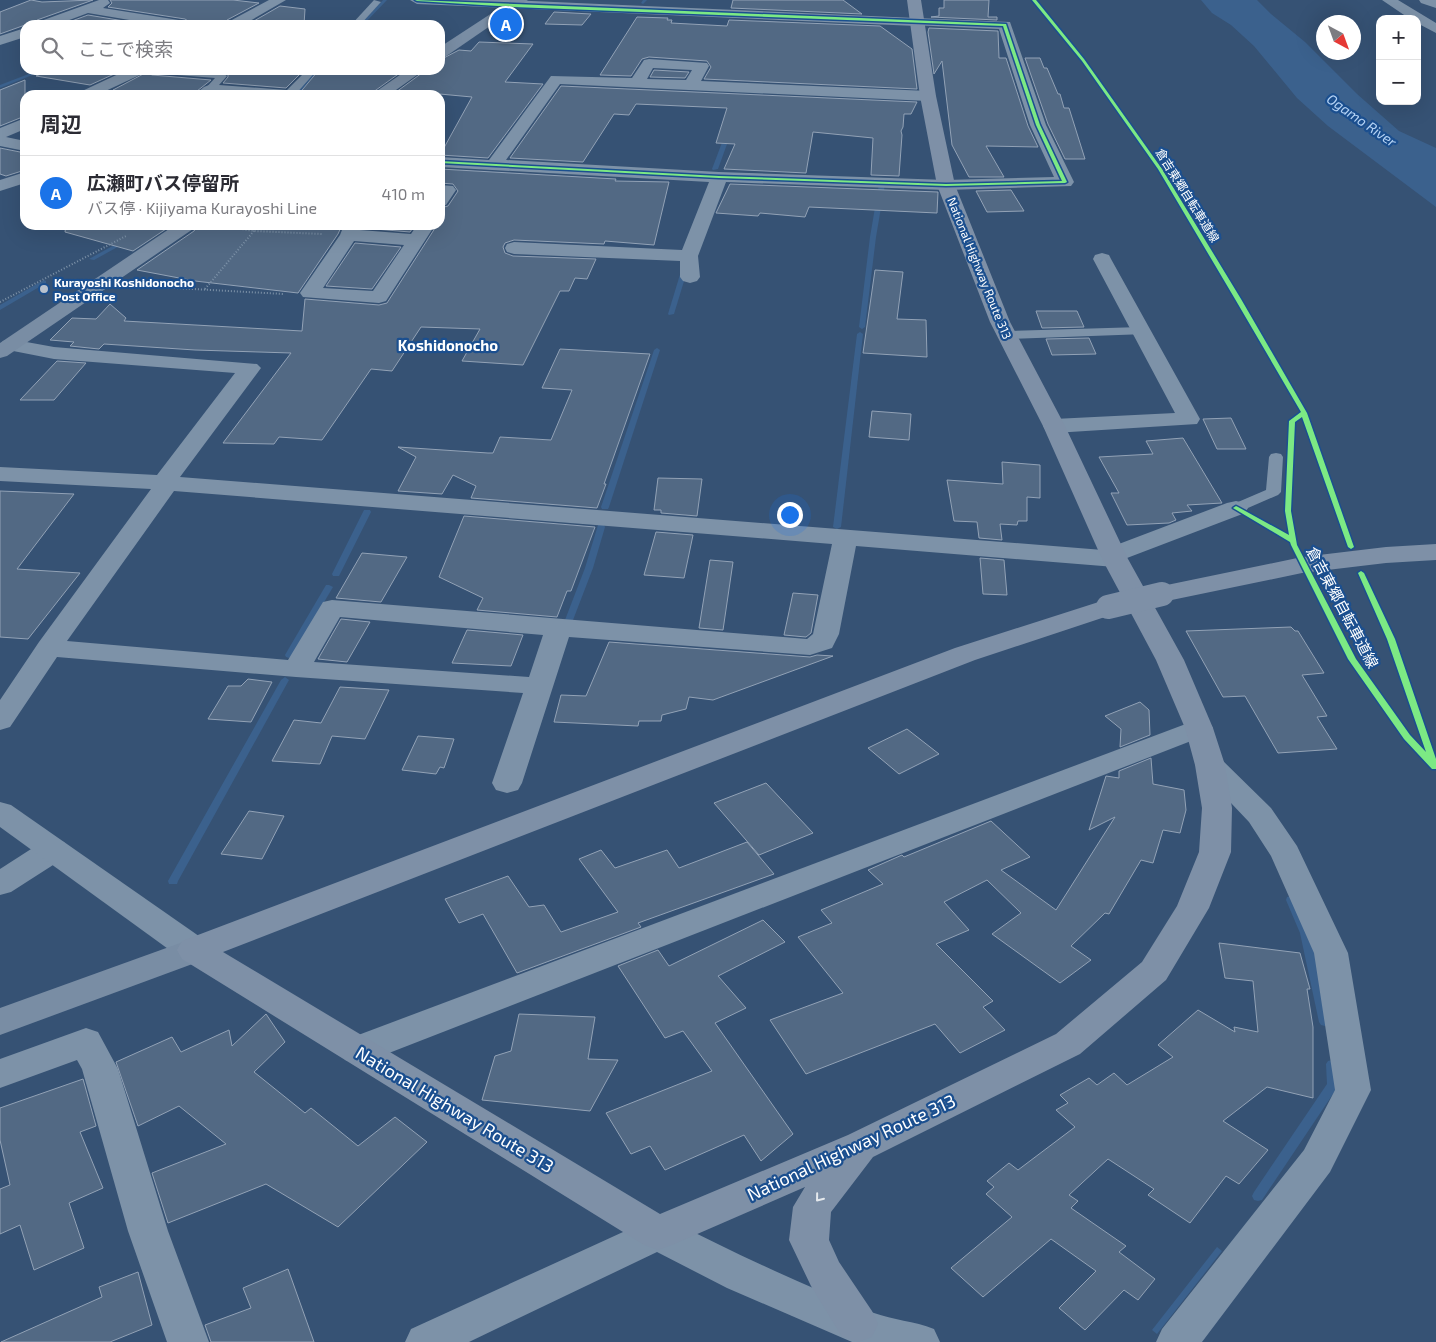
<!DOCTYPE html>
<html lang="ja">
<head>
<meta charset="utf-8">
<style>
	:root { --surface:#fff; --page:#f2f2f3; --text:#2b2b33; --muted:#7c7c81; --line:#e1e1e2; --accent:#1a73e8 }
	body { margin:0; font-family:"Exo 2","Noto Sans JP",sans-serif; background:var(--page); color:var(--text) }
	.controls { position:absolute; right:15px; top:15px; display:grid; overflow:hidden; border-radius:10px; box-shadow:0 5px 20px #0002 }
	.controls button { width:45px; height:45px; display:grid; place-items:center; padding:0; border:0; border-bottom:1px solid var(--line); background:var(--surface); color:var(--text); font:25px sans-serif }
	.compass { position:absolute; left:1316px; top:15px; width:45px; height:45px; border-radius:50%; background:var(--surface); box-shadow:0 5px 20px #0002; rotate:139deg }
	.you { position:absolute; left:789px; top:514px; width:18px; height:18px; margin:-12px; border:4px solid #fff; border-radius:50%; background:#1a73e8; box-shadow:0 0 0 8px #1a73e833 }
	.badge { display:grid; place-items:center; width:32px; height:32px; border-radius:50%; background:var(--accent); color:#fff; font-size:16px; font-weight:700 }
	.pin { position:absolute; translate:-50% -50%; border:2px solid #fff; box-shadow:0 1px 5px #0006 }
	.list { margin:0; padding:0; list-style:none }
	h2 { display:flex; justify-content:space-between; align-items:center; height:65px; margin:0; padding:0 20px; font-size:21px }
	h2 small { font-size:16px; font-weight:400; color:var(--muted) }
	.list li { display:grid; grid-template-columns:32px 1fr auto; gap:15px; align-items:center; box-sizing:border-box; height:75px; padding:0 20px; border-top:1px solid var(--line) }
	.list b { display:block; font-size:19px; white-space:nowrap }
	.list p { margin:0; font-size:16px; white-space:nowrap; color:var(--muted) }
	.list em { font-size:16px; font-style:normal; color:var(--muted) }
	.icon { flex:none; width:28px; height:28px; fill:none; stroke:currentColor; stroke-width:2; stroke-linecap:round; stroke-linejoin:round }
	.map { position:relative; flex:none; width:1436px; height:1342px; overflow:hidden }
	.search { position:absolute; background:var(--surface); box-shadow:0 5px 20px #0002; left:20px; top:20px; width:425px; height:55px; display:flex; align-items:center; gap:12px; box-sizing:border-box; padding:0 18px; border-radius:15px; color:var(--muted); font-size:19px }
	.panel { position:absolute; background:var(--surface); box-shadow:0 5px 20px #0002; left:20px; top:90px; width:425px; height:140px; border-radius:15px }
	.map>svg:first-child { display:block }
</style>
</head>
<body>
<div class="map">
<svg width="1436" height="1342" viewBox="0 0 1436 1342">
	<rect width="100%" height="100%" fill="#365274"/>
	<g fill="#3b618d">
		<path d="M1201 0H1257L1271 14 1305 42 1357 94 1399 131 1436 148V207L1328 126 1297 98 1254 46 1231 25 1212 13Z"/>
		<path d="M1217 1247 1222 1251 1157 1334 1152 1330Z"/>
	</g>
	<g fill="none" stroke-linecap="round" stroke-linejoin="round">
		<g fill="#3b618d" fill-rule="evenodd">
			<path d="M383 0H387L363 25H359Z"/>
			<path d="M643 0H647L643 4 641 3Z"/>
			<path d="M39 70H45L0 88V85Z"/>
			<path d="M315 70H320L298 95H293Z"/>
			<path d="M216 90 220 91 215 95H210Z"/>
			<path d="M726 132 731 133 718 169 713 170 712 169Z"/>
			<path d="M882 182 885 184 876 237 865 327 862 329 859 327 870 237 879 184Z"/>
			<path d="M118 243 123 244 94 260 89 259Z"/>
			<path d="M685 266 688 268 674 314 669 315 668 314 682 268Z"/>
			<path d="M44 280 46 281V283L0 310V305Z"/>
			<path d="M860 332 863 334 841 527 837 529 833 527 857 334Z"/>
			<path d="M657 348 660 350 609 507 608 509H602L601 507 654 350Z"/>
			<path d="M364 510H370L371 512 339 576H333L332 574Z"/>
			<path d="M598 525H604L605 527 593 568 573 620 572 622H566L565 620 585 568Z"/>
			<path d="M326 585H329L333 587 293 655 289 658 286 657 285 655Z"/>
			<path d="M285 677 289 680 178 881 177 884H169L168 881 281 680Z"/>
			<path d="M1291 896 1295 897 1296 900 1310 933 1331 1022 1329 1025 1325 1026 1321 1025 1319 1022 1300 933 1286 900 1287 897Z"/>
			<path d="M1332 1060 1336 1061C1339 1068 1340 1081 1337 1088L1262 1200 1258 1201 1254 1200 1252 1196 1254 1192 1327 1084 1326 1064 1328 1061Z"/>
		</g>
	</g>
	<g fill="#526984" stroke="#92a2b6">
		<path d="M31 0 42 2 93 0 37 20 34 25H25L0 34V12Z"/>
		<path d="M110 0H233L259 3 227 20 224 25H194L185 19 108 7 112 3Z"/>
		<path d="M733 0H843L862 14 731 8Z"/>
		<path d="M944 0H989L988 17H997V20L931 17 939 16V8H944Z"/>
		<path d="M280 6 305 9 304 25H247Z"/>
		<path d="M554 12 591 14 582 25 545 24Z"/>
		<path d="M88 15 148 25H61Z"/>
		<path d="M637 17 668 18 667 20H672L671 23 727 26 729 20 880 26 912 49 917 89 704 79 711 67 707 61 649 57 642 59 631 76 600 75Z"/>
		<path d="M929 28 998 31 999 58H1006L1028 126 1038 147 986 146 1004 177H969L952 145 942 61 934 74 928 32Z"/>
		<path d="M479 42 533 44 505 82 543 84 488 158 440 155 472 97 418 92 416 95H392L426 70H440V60L459 50 471 51Z"/>
		<path d="M1025 58H1040L1044 68H1047L1058 94H1060L1064 108H1069L1085 159H1065L1048 124Z"/>
		<path d="M51 70H123L90 85 36 76Z"/>
		<path d="M209 70 303 71 286 88 223 83 228 77V74L222 71Z"/>
		<path d="M344 70H404L369 95H298L318 71Z"/>
		<path d="M654 70 689 72 685 78 650 77Z"/>
		<path d="M147 72 152 75 211 80 192 95H142L113 90Z"/>
		<path d="M25 80V116L0 126V90Z"/>
		<path d="M561 86 917 102 911 114H904L903 127 901 131 902 135 899 176 871 175 873 138 813 132 806 173 724 169 735 144 716 143 727 108 636 104 629 115 614 114 583 162 510 158Z"/>
		<path d="M0 148 25 153V170L6 176 0 174Z"/>
		<path d="M440 169 616 179 615 181 669 182 654 245 605 241 604 244 514 240 505 243 503 247 505 253 513 256 596 259 587 279 575 278 569 291H560L523 365 462 361 480 329 421 327 392 371 371 369 322 440 279 437 274 444 223 443 291 353 195 350 104 344 99 349 70 346 74 342 50 340 72 318 96 319 110 304 126 318 124 321 302 331 305 299 379 305 387 303 437 225H440V208L448 206 458 191 453 184 440 183Z"/>
		<path d="M730 184 938 192 937 213 809 207 805 217 760 213 758 216 716 213Z"/>
		<path d="M1011 190 1024 211 987 212 976 191Z"/>
		<path d="M66 225H172L133 251 65 232Z"/>
		<path d="M198 225H342L338 234 298 293 195 281 137 270 194 231Z"/>
		<path d="M364 225H415L410 232 363 228Z"/>
		<path d="M355 243 401 247 372 289 326 286Z"/>
		<path d="M875 270 903 272 897 319 926 320 927 357 863 353Z"/>
		<path d="M1036 311H1077L1084 327 1042 328Z"/>
		<path d="M1089 338 1096 354 1052 355 1046 339Z"/>
		<path d="M560 349 650 354 604 484H606L597 508 471 498 476 486 453 475 442 494 398 491 416 457 398 447 488 453H493L500 437 551 440 572 390 542 388Z"/>
		<path d="M57 361 86 363 54 400H20Z"/>
		<path d="M872 411 911 414 909 440 869 437Z"/>
		<path d="M1231 418 1246 449H1217L1203 419Z"/>
		<path d="M1183 438 1222 503 1187 505 1192 511 1172 513 1176 520 1169 523 1127 525 1111 493H1119L1099 457 1153 454 1146 441Z"/>
		<path d="M1002 462 1040 465V498L1027 497V521H1018L1017 525 1000 524 1002 540 979 538 977 522 954 521 947 480 1003 484Z"/>
		<path d="M658 478 702 479 697 516 661 513V510H654Z"/>
		<path d="M0 491 74 494 17 569 80 573 28 639 0 637Z"/>
		<path d="M464 516 595 527 571 591H567L557 617 477 610 483 598 439 577Z"/>
		<path d="M656 532 693 535 684 578 644 575Z"/>
		<path d="M362 553 407 557 381 602 336 598Z"/>
		<path d="M980 558 1004 560 1007 595 983 594Z"/>
		<path d="M710 560 733 562 723 630 699 628Z"/>
		<path d="M793 593 818 595 811 633 806 637 784 635Z"/>
		<path d="M341 619 370 622 347 662 318 659Z"/>
		<path d="M1291 627 1295 631H1298L1324 673 1302 675 1327 716 1317 717 1337 749 1278 753 1245 696 1223 697 1186 631Z"/>
		<path d="M467 630 523 635 511 666 452 663Z"/>
		<path d="M609 642 810 657 817 655 833 656 713 700 689 697 686 709 662 715 661 721H639L638 726 554 722 561 695 586 696Z"/>
		<path d="M248 679 272 682 251 722 208 719 228 686H241Z"/>
		<path d="M340 687 389 690 365 739 332 736 320 764 272 761 294 720 321 723Z"/>
		<path d="M1140 702 1149 710 1150 735 1120 747 1121 729 1105 716Z"/>
		<path d="M907 729 939 754 899 774 868 748Z"/>
		<path d="M418 736 454 739 444 768 440 767 436 774 402 770Z"/>
		<path d="M1151 758 1153 784 1184 790 1186 810 1180 833 1163 830 1153 863 1141 860 1109 914 1105 913 1071 946 1091 960 1060 983 992 934 1021 913 987 880 944 902 969 930 936 944 993 1001 983 1007 1005 1030 960 1053 935 1024 806 1074 770 1020 843 993 798 937 832 923 821 910 883 884 868 870 902 855 904 857 991 821 1030 857 1001 870 1056 910 1115 817 1089 830 1106 776 1119 778V771Z"/>
		<path d="M766 783 813 833 759 855 714 803Z"/>
		<path d="M249 811 284 816 262 859 221 854Z"/>
		<path d="M747 842 774 874 638 923 641 927 517 973 483 914 459 923 445 899 508 876 529 907 544 905 561 932 618 912 579 859 601 850 615 868 667 850 679 868Z"/>
		<path d="M763 920 785 942 718 976 746 1008 715 1023 793 1134 761 1161 744 1135 665 1170 650 1146 631 1154 606 1113 712 1071 683 1031 665 1038 618 966 658 950 669 966Z"/>
		<path d="M1219 943 1300 953 1310 989H1307L1313 1027V1098L1267 1087 1223 1121 1268 1150 1239 1184 1226 1176 1190 1223 1148 1195 1154 1189 1108 1159 1069 1195 1078 1201 1071 1208 1126 1246 1119 1252 1155 1279 1138 1300 1124 1290 1085 1330 1059 1308 1096 1271 1051 1239 983 1297 951 1268 1012 1217 986 1194 994 1187 987 1181 1009 1163 1018 1170 1075 1127 1056 1110 1068 1103 1060 1095 1089 1078 1097 1085 1114 1073 1127 1085 1173 1057 1158 1045 1198 1010 1235 1032 1234 1027 1258 1032 1253 981 1225 978Z"/>
		<path d="M266 1014 285 1042 254 1072 305 1113 311 1108 358 1146 395 1117 427 1142 338 1227 266 1184 168 1223 152 1173 226 1144 179 1106 138 1126 116 1062 172 1037 181 1052 229 1030 232 1046Z"/>
		<path d="M519 1014 595 1017 588 1059 618 1060 590 1111 482 1100 495 1056 511 1051Z"/>
		<path d="M83 1079 96 1126 80 1132 103 1188 69 1203 84 1248 34 1270 20 1225 0 1234V1189L10 1185 0 1140V1108Z"/>
		<path d="M288 1269 314 1342H211L205 1325 251 1308 243 1288Z"/>
		<path d="M138 1272 152 1325 110 1342H1L102 1297 99 1287Z"/>
	</g>
	<g fill="none" stroke-linecap="round" stroke-linejoin="round">
		<g stroke="#7d92a8" stroke-width="2" stroke-dasharray="1 2" stroke-linecap="butt">
			<path d="M216 225 254 231 322 234"/>
			<path d="M138 286 284 294"/>
			<path d="M205 289 259 225"/>
			<path d="M0 302 126 236"/>
		</g>
		<g fill="#7d92a8" fill-rule="evenodd">
			<path d="M374 0 381 2 360 25H351Z"/>
			<path d="M147 70H185L222 73 227 76 219 85 287 90 307 70H317L295 95 213 91 209 93 204 90 215 78 152 73Z"/>
			<path d="M1141 327 1147 331 1146 334 1007 339 1000 335 1007 331Z"/>
			<path d="M1276 453 1281 454 1283 457 1281 492 1278 495 1241 511H1231L1228 508 1231 505 1266 490 1269 457 1271 454Z"/>
		</g>
		<g fill="#7d92a8" fill-rule="evenodd">
			<path d="M99 0H108L110 3 103 8 185 21 192 25H159L88 13 56 25H36L38 22Z"/>
			<path d="M269 0H286L243 25H226L228 22Z"/>
			<path d="M1382 0H1398L1436 23V33L1417 23V19H1410Z"/>
			<path d="M1419 0H1436V8L1421 3Z"/>
			<path d="M916 18 1010 22 1046 125 1074 182 1071 186 946 190 726 182 698 256 700 277 697 281 690 283 683 281 680 277V261L514 254 507 252 505 248 507 244 514 242 682 250 709 182 440 167V157L489 160 551 76 632 78 644 60 649 59 707 63 709 66 701 81 928 91 933 93 936 96 933 99 928 101 560 84 506 160 719 172 946 180 1054 177 1030 125 999 29 911 25 909 22ZM653 68 692 70 686 80 647 79Z"/>
			<path d="M25 28V37L0 45V36Z"/>
			<path d="M127 70H146L144 73 97 95H77L80 92Z"/>
			<path d="M209 85 214 87 217 90 212 95H194L204 87Z"/>
			<path d="M25 118V129L6 137 25 141V151L0 146V128Z"/>
			<path d="M25 172V183L0 191V180Z"/>
			<path d="M440 185 453 186 456 190 446 205 440 206Z"/>
			<path d="M344 225H362L360 230 411 234 417 225H435L386 301 379 303 303 297 300 293 340 235ZM354 241 404 245 373 291 323 288Z"/>
			<path d="M1102 253 1109 255 1111 259 1200 419 1197 424 1054 433 1046 431 1043 426 1046 421 1054 419 1175 413 1093 259 1095 255Z"/>
			<path d="M10 339 54 347 257 364 261 368 180 477 1103 550 1227 503 1236 501 1245 503 1248 508 1245 513 1127 558 1124 564 1115 567 856 546 839 634 832 648 810 655 569 637 522 783 518 790 507 793 496 790 492 783 523 693 296 677 57 657 10 727 0 730V700L39 642 151 489 0 481V467L157 475 235 373 54 359 3 349 0 345 3 341ZM174 491 832 544 813 634 807 639 332 600 323 602 288 660 67 641ZM340 617 543 635 529 677 314 662Z"/>
			<path d="M1199 719 1209 722 1213 728 1209 734 371 1060 358 1064 345 1060 340 1050 345 1040Z"/>
			<path d="M1210 755 1220 758 1271 808 1297 846 1348 953 1371 1090 1330 1172 1202 1342H1156L1162 1329 1304 1150 1335 1090 1314 953 1271 856 1249 822 1195 765 1200 758Z"/>
			<path d="M53 839 64 842 69 850 64 858 11 892 0 895V869L42 842Z"/>
			<path d="M86 1028 98 1032 118 1069 168 1231 209 1342H167L128 1231 82 1069 77 1060 0 1088V1059Z"/>
		</g>
		<g fill="#7d92a8" fill-rule="evenodd">
			<path d="M410 0H509L916 18 923 22 916 26 417 4Z"/>
			<path d="M0 802 11 805 206 941 211 950 206 959 194 962 182 959 0 827Z"/>
			<path d="M658 1216 672 1221C738 1255 805 1286 874 1313 893 1320 914 1321 934 1329L940 1342H852L727 1288 657 1252 469 1342H405L411 1329Z"/>
		</g>
		<g fill="#798da4" fill-rule="evenodd">
			<path d="M512 0H528L445 57 440 58V47Z"/>
			<path d="M407 70H424L389 95H371Z"/>
			<path d="M175 225H196L193 229 7 356 0 358V343Z"/>
			<path d="M194 938 206 941 211 950 206 959 0 1035V1008Z"/>
		</g>
		<g fill="#7e90a7" fill-rule="evenodd">
			<path d="M907 0H921L936 96 955 185 1010 322 1065 426 1128 559 1184 660 1213 728 1225 765 1232 808 1231 852 1209 908 1166 980 1080 1054 873 1157 831 1212 829 1240 839 1262 872 1311 878 1324 872 1337 858 1342 842 1337 811 1286 789 1240 793 1207 805 1187 672 1245 658 1250 644 1245 182 959 177 950 182 941 955 648 1108 599 1117 601 1121 607 1117 613 975 660 223 952 660 1214 848 1135 1056 1034 1142 962 1177 906 1199 852 1202 808 1195 765 1185 728 1156 660 1102 559 1043 426 990 322 937 185 920 96Z"/>
			<path d="M1436 544V560L1386 563 1302 573 1162 602 1153 599 1149 594 1153 589 1162 586 1302 557 1386 547Z"/>
		</g>
		<path stroke="#7e90a7" stroke-width="24" d="M1108 607 1162 594"/>
		<g stroke="#1b4f8f" stroke-width="3">
			<g id="cycleway">
				<path d="M415 0 1006 24 1040 125 1067 182 1065 183 946 186 719 178 440 163V161L719 176 946 184 1062 181 1036 125 1003 26 513 7 417 1Z"/>
				<path d="M1032 0H1036L1084 59 1162 169 1241 299 1307 413 1354 547 1351 549 1348 547 1302 417 1295 422 1291 511 1297 545 1356 659 1410 735 1426 752 1387 639 1358 573 1361 571 1364 573 1395 639 1436 759V769H1432L1404 739 1348 659 1291 545 1290 542 1233 508 1236 506 1238 507 1289 535 1285 511 1289 421 1301 412 1235 299 1158 169 1082 61Z"/>
			</g>
		</g>
		<use href="#cycleway" fill="#7ce984" fill-rule="evenodd"/>
	</g>
	<defs><path id="oneway-chevron" d="M-2-3.5L2.5 0L-2 3.5" fill="none" stroke-width="1.6" stroke-linecap="round" stroke-linejoin="round" transform="scale(1.25)"/></defs>
	<use stroke="#e5e9ed" href="#oneway-chevron" transform="translate(819 1198) rotate(129)"/>
	<circle fill="#b9c2ce" stroke="#1b4f8f" stroke-width="2" cx="44" cy="289" r="5"/>
	<g text-anchor="middle" dominant-baseline="central" stroke-width="4.5" stroke-linejoin="round" paint-order="stroke">
		<g font-size="12" fill="#fff" stroke="#1b4f8f">
			<text transform="translate(1188 195) rotate(58)">倉吉東郷自転車道線</text>
			<text transform="translate(980 268) rotate(68)">National Highway Route 313</text>
		</g>
		<g font-size="12" font-weight="bold" fill="#fff" stroke="#1b4f8f" text-anchor="start">
			<text x="54" y="282">Kurayoshi Koshidonocho<tspan x="54" dy="14">Post Office</tspan></text>
		</g>
		<g font-size="14" font-style="italic" fill="#b5d3f5" stroke="#1b4f8f">
			<text transform="translate(1362 120) rotate(35)">Ogamo River</text>
		</g>
		<g font-size="15" font-weight="bold" fill="#fff" stroke="#1b4f8f">
			<text x="448" y="345">Koshidonocho</text>
		</g>
		<g font-size="15" fill="#fff" stroke="#1b4f8f">
			<text transform="translate(1343 607) rotate(62)">倉吉東郷自転車道線</text>
		</g>
		<g font-size="18" fill="#fff" stroke="#1b4f8f">
			<text transform="translate(455 1109) rotate(31)">National Highway Route 313</text>
			<text transform="translate(851 1147) rotate(-25)">National Highway Route 313</text>
		</g>
	</g>
</svg>
<div class="controls">
<button>+</button>
<button>−</button>
</div>
<svg class="compass" viewBox="-18 -18 36 36"><path d="M0-13l5 13h-10z" fill="#e53935"/><path d="M0 13l5-13h-10z" fill="#7c7c81"/></svg>
<div class="you"></div>
<div class="pin badge" style="left:506px;top:24px">A</div>
<div class="search"><svg class="icon" aria-label="search" viewBox="0 0 24 24"><circle cx="10" cy="10" r="6"/><path d="M15 15l6 6"/></svg>ここで検索</div>
<section class="panel">
<h2>周辺<small></small></h2>
<ul class="list">
<li><span class="badge">A</span><div><b>広瀬町バス停留所</b><p>バス停 · Kijiyama Kurayoshi Line</p></div><em>410 m</em></li>
</ul>
</section>
</div>
</body>
</html>
